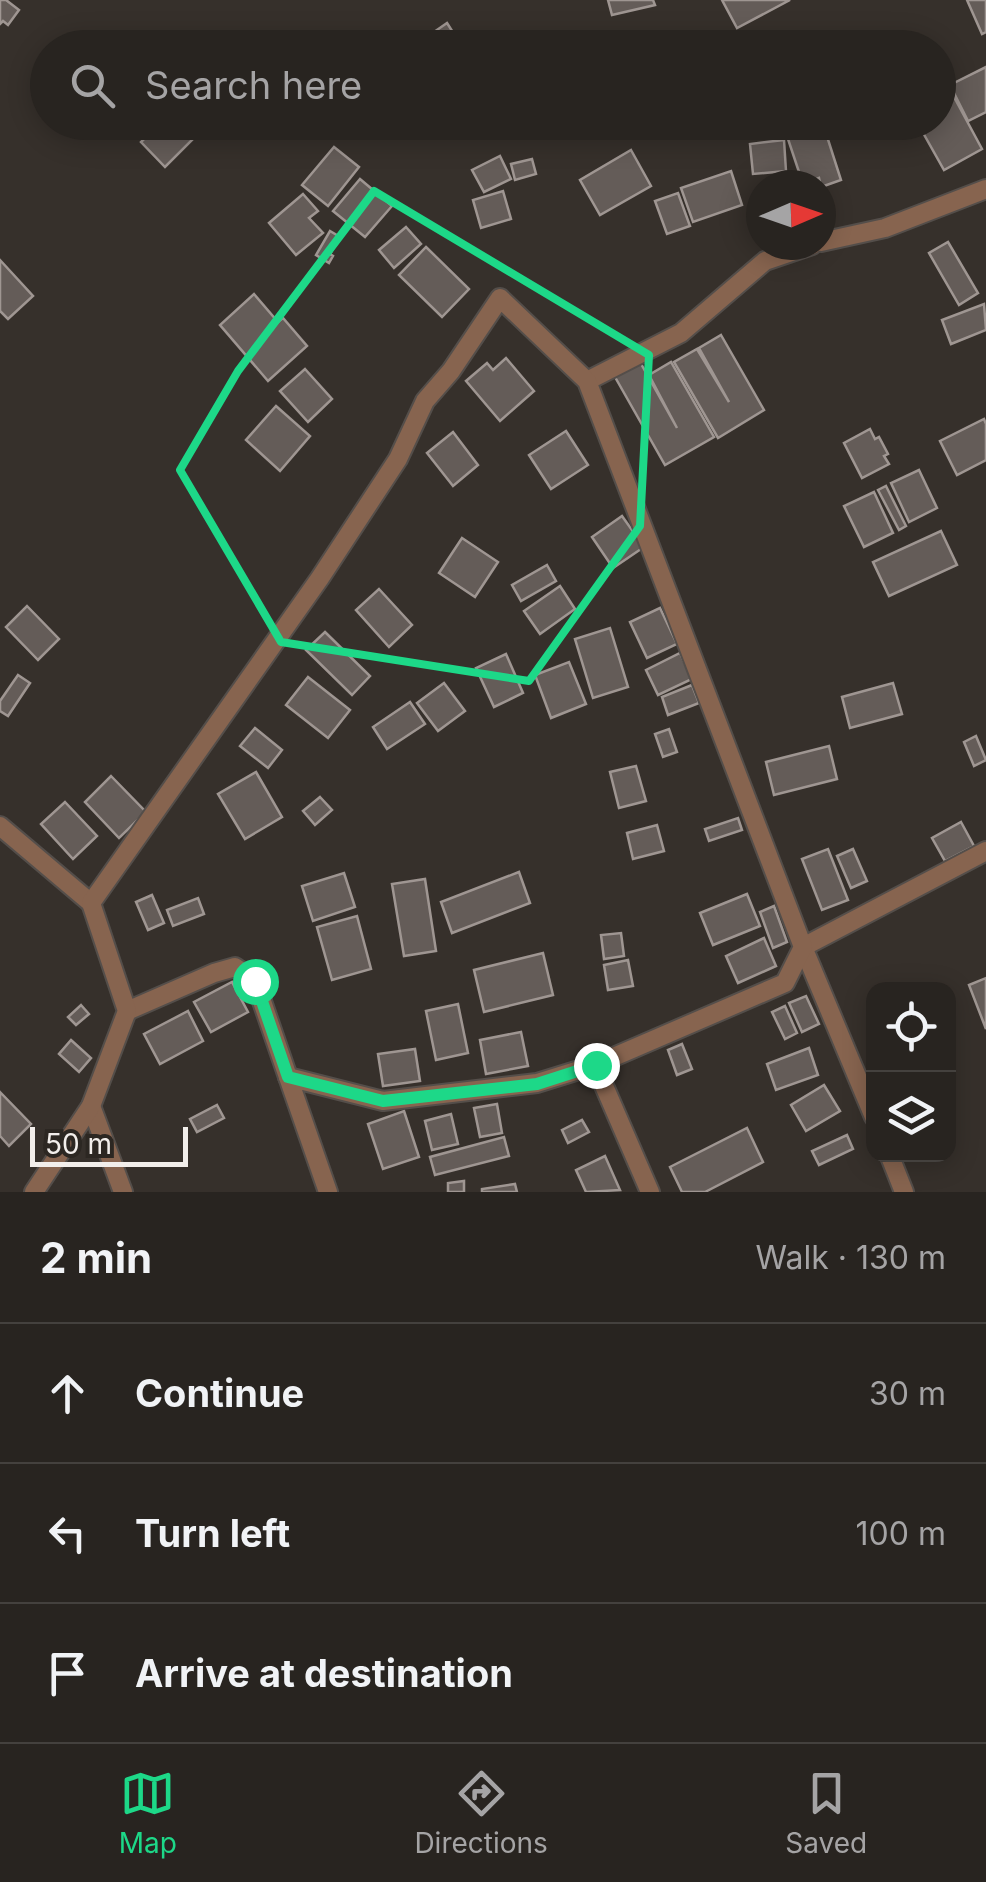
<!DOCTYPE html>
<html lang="en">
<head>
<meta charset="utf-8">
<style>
	:root { --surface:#282420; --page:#34302d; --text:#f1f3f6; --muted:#a5a4a5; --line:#44413e; --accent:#1dd888 }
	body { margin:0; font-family:Inter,sans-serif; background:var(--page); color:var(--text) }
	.controls { position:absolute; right:30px; bottom:30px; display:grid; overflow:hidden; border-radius:20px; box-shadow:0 5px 25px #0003 }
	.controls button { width:90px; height:90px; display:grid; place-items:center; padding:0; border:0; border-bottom:2px solid var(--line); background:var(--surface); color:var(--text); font:50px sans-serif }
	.compass { position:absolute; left:746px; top:170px; width:90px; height:90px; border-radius:50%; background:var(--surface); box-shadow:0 5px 25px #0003; rotate:88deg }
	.scale { position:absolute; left:30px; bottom:25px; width:158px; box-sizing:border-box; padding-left:10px; border:5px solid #f2eeeb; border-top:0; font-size:28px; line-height:35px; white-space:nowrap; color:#f2eeeb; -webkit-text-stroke:8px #2c2722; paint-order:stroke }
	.stop { position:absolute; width:30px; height:30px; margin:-22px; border:8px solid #1dd888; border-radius:50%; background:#fff }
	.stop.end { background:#1dd888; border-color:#fff; box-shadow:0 2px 10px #0008 }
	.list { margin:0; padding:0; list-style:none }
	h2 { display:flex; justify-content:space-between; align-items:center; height:130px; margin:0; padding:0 40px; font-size:42px }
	h2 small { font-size:32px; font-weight:400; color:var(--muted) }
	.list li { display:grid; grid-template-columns:65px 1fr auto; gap:30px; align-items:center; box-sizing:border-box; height:140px; padding:0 40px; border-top:2px solid var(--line) }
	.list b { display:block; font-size:38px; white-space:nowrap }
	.list em { font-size:32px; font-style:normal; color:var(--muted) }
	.icon { flex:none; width:55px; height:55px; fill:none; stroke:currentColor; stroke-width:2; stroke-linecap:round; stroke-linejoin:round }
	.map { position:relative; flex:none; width:986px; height:1192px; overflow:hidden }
	.search { position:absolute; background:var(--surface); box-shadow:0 5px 25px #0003; left:30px; right:30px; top:30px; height:110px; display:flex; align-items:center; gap:25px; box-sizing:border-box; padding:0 35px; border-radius:55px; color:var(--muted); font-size:38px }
	.sheet { height:550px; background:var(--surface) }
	nav { display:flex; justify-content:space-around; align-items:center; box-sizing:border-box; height:140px; border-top:2px solid var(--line); background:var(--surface); font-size:28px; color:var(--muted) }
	nav a { display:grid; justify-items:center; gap:5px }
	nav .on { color:var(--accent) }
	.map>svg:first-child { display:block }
</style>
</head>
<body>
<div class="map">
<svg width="986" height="1192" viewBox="0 0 986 1192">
	<rect width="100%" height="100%" fill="#36302b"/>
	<g fill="#645c58" stroke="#9f9692" stroke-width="2.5">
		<path d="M0 0H6L19 10 8 25 3 21 0 24Z"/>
		<path d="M608 0H653L655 5 612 15Z"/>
		<path d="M722 0H790L737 28Z"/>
		<path d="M967 0H986V32L982 34Z"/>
		<path d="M447 23 463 48H411Z"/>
		<path d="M986 67V112L968 121 950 85Z"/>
		<path d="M947 84 982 149 944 170 917 122H938V89Z"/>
		<path d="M161 122H189L199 133 165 167 141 142Z"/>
		<path d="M824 127 841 180 821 187 819 178 803 184 788 139Z"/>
		<path d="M784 140 786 171 753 174 750 144Z"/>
		<path d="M334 147 359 167 328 206 302 185Z"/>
		<path d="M631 150 651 186 600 215 580 180Z"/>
		<path d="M500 156 511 179 484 192 472 170Z"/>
		<path d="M532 159 536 174 515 180 511 164Z"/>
		<path d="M731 171 742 205 693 222 681 188Z"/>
		<path d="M360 179 392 206 365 237 333 211Z"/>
		<path d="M503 191 511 219 481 228 473 200Z"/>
		<path d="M678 193 690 226 667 234 655 201Z"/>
		<path d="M303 194 318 211 309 218 323 233 296 255 269 223Z"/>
		<path d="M406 227 421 244 394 268 379 250Z"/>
		<path d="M330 231 340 237 330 254 333 256 329 263 316 255Z"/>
		<path d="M948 242 978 293 959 305 929 253Z"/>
		<path d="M426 247 469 289 442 317 399 275Z"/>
		<path d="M0 260 33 296 8 319 0 311Z"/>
		<path d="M254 294 278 322 283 318 307 346 268 381 220 325Z"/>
		<path d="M984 304 986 330 951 344 942 320Z"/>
		<path d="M721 335 764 410 718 438 674 362 697 349 729 402 699 348Z"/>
		<path d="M506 358 534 391 500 421 466 381 487 363 493 370Z"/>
		<path d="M640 362 677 428 649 375 671 362 714 437 665 465 615 377Z"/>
		<path d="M305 369 332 399 308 422 280 391Z"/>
		<path d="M276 406 310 436 280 471 246 440Z"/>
		<path d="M984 419 986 424V460L957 475 940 441Z"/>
		<path d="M870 429 875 439 879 437 888 454 884 456 889 464 862 478 844 443Z"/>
		<path d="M566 431 588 465 551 489 529 455Z"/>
		<path d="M453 432 478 465 453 486 427 453Z"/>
		<path d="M919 470 937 508 909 522 891 483Z"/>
		<path d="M886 486 906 526 899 530 878 490Z"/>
		<path d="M874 492 893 533 864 547 844 506Z"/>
		<path d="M622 516 644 547 613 568 592 537Z"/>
		<path d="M941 531 957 565 889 596 873 562Z"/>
		<path d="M462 538 498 562 475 597 439 573Z"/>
		<path d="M547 565 556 581 521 601 512 585Z"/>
		<path d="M560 586 575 609 540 634 524 611Z"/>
		<path d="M379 589 412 625 389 647 356 610Z"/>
		<path d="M27 606 59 639 38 660 6 627Z"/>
		<path d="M660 608 677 644 647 658 630 622Z"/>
		<path d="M610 628 628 687 593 698 575 639Z"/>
		<path d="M325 632 370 676 352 695 306 650Z"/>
		<path d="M680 653 692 679 658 695 646 670Z"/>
		<path d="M506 654 523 693 494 707 476 668Z"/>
		<path d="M569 662 586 704 551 718 535 675Z"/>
		<path d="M18 675 30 683 8 716 0 711V701Z"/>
		<path d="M308 677 350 710 328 738 286 705Z"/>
		<path d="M444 683 465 711 438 731 417 703Z"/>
		<path d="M893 683 902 714 850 728 842 697Z"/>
		<path d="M692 685 699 703 668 715 662 697Z"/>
		<path d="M410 702 425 724 387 749 373 727Z"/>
		<path d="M255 728 282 750 268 768 240 746Z"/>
		<path d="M669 729 677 752 663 757 655 734Z"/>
		<path d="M976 736 986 760 974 766 964 742Z"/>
		<path d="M829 746 837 779 774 795 766 762Z"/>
		<path d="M636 766 646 801 619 808 610 772Z"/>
		<path d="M256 772 282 817 245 839 218 794Z"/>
		<path d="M111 776 146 812 119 838 85 802Z"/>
		<path d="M320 797 332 810 315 825 303 811Z"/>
		<path d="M65 802 97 836 73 859 41 824Z"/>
		<path d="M738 818 742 830 709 841 705 829Z"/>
		<path d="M961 822 974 846 945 861 932 838Z"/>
		<path d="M657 825 664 851 633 859 627 833Z"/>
		<path d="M828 849 848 900 822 910 802 859Z"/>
		<path d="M853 849 867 881 851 888 837 856Z"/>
		<path d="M519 872 530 903 452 933 441 902Z"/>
		<path d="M344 873 355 907 313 921 302 886Z"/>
		<path d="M425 879 436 951 404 956 392 884Z"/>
		<path d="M747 894 760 926 713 945 700 913Z"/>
		<path d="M152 895 164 923 148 930 136 902Z"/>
		<path d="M198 898 204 914 173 926 167 910Z"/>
		<path d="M774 906 787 942 773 948 760 912Z"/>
		<path d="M357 916 371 969 332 980 317 927Z"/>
		<path d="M621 933 624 956 604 959 601 935Z"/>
		<path d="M764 938 776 966 738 983 726 956Z"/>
		<path d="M543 953 553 995 484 1012 474 970Z"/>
		<path d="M628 960 633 986 608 990 604 965Z"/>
		<path d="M986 978V1029L969 985Z"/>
		<path d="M232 982 248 1012 211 1032 194 1002Z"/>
		<path d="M806 996 819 1024 802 1032 789 1003Z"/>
		<path d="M458 1004 468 1053 436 1060 426 1011Z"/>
		<path d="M81 1005 89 1014 76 1025 68 1017Z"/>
		<path d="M785 1006 797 1033 785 1039 772 1012Z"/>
		<path d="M188 1011 203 1041 160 1064 144 1034Z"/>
		<path d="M521 1032 528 1066 486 1074 480 1040Z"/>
		<path d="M71 1040 91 1058 79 1072 59 1054Z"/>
		<path d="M682 1044 692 1069 677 1075 668 1050Z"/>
		<path d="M809 1048 818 1075 776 1090 767 1064Z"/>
		<path d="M415 1049 420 1081 383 1086 378 1054Z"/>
		<path d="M824 1085 840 1111 806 1131 791 1105Z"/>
		<path d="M0 1092 31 1124 9 1146 0 1136Z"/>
		<path d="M497 1104 502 1133 480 1137 474 1108Z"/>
		<path d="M217 1105 224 1118 197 1132 190 1119Z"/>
		<path d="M404 1111 419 1157 383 1169 368 1124Z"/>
		<path d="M451 1114 458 1144 432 1150 425 1121Z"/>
		<path d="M582 1120 589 1132 568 1143 562 1130Z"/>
		<path d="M747 1128 763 1162 705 1192H682L670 1167Z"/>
		<path d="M847 1135 853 1149 819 1165 812 1151Z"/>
		<path d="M504 1137 509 1156 435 1175 430 1157Z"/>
		<path d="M605 1156 620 1190 586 1192 576 1170Z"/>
		<path d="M464 1181V1192H448V1183Z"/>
		<path d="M515 1184 517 1192H482V1189Z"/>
	</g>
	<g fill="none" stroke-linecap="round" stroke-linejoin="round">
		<g stroke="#544e4a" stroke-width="22">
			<g id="street">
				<path d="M821 242 885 228 986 189"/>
				<path d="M587 381 681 333 765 261 812 245"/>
				<path d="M0 826 91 903"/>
				<path d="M127 1011 214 973 235 967 255 981 288 1077"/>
				<path d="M595 1065 650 1192"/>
				<path d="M91 1106 123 1192"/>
				<path d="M874 1117 803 947 986 851"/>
				<path d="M889 1154 904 1192"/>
				<path d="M34 1192 91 1106 127 1011 91 903 320 578 398 459 425 401 451 371 500 298 587 381 803 947 785 983 595 1065 537 1083 383 1101 288 1077 328 1192"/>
			</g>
		</g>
		<use href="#street" stroke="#87644f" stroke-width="18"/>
	</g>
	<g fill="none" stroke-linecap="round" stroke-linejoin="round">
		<path stroke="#1dd888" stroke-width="12" d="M255 981 288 1077 383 1101 537 1084 596 1065"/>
	</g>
	<path fill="none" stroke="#1dd888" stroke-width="8" stroke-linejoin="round" d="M374 191 649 355 640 526 529 681 281 642 180 470 238 371Z"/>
</svg>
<div class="controls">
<button><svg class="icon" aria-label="locate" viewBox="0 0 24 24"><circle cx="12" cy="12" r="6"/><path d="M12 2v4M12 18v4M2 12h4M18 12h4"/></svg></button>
<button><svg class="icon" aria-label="layers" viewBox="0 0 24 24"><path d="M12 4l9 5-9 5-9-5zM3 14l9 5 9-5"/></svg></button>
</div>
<svg class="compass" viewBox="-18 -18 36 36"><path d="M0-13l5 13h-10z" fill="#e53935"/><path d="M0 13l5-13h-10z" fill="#a5a4a5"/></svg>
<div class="scale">50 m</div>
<div class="stop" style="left:255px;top:981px"></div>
<div class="stop end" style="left:596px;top:1065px"></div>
<div class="search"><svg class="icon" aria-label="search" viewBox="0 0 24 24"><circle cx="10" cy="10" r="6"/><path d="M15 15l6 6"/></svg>Search here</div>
</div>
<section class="sheet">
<h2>2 min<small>Walk · 130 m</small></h2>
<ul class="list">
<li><svg class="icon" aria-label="ahead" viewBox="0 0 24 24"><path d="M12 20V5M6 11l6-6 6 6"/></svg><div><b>Continue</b></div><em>30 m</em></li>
<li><svg class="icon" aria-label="left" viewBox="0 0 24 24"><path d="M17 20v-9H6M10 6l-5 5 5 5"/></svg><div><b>Turn left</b></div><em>100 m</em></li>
<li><svg class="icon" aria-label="arrive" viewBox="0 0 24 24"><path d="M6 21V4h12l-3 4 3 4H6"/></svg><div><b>Arrive at destination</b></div></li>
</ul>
</section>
<nav>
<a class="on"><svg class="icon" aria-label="map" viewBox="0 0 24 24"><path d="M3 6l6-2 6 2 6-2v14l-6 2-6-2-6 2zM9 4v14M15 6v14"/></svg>Map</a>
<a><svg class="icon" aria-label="directions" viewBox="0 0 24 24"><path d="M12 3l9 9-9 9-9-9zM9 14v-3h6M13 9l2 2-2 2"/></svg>Directions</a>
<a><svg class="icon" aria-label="saved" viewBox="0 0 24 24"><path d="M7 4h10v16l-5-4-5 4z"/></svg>Saved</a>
</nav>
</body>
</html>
